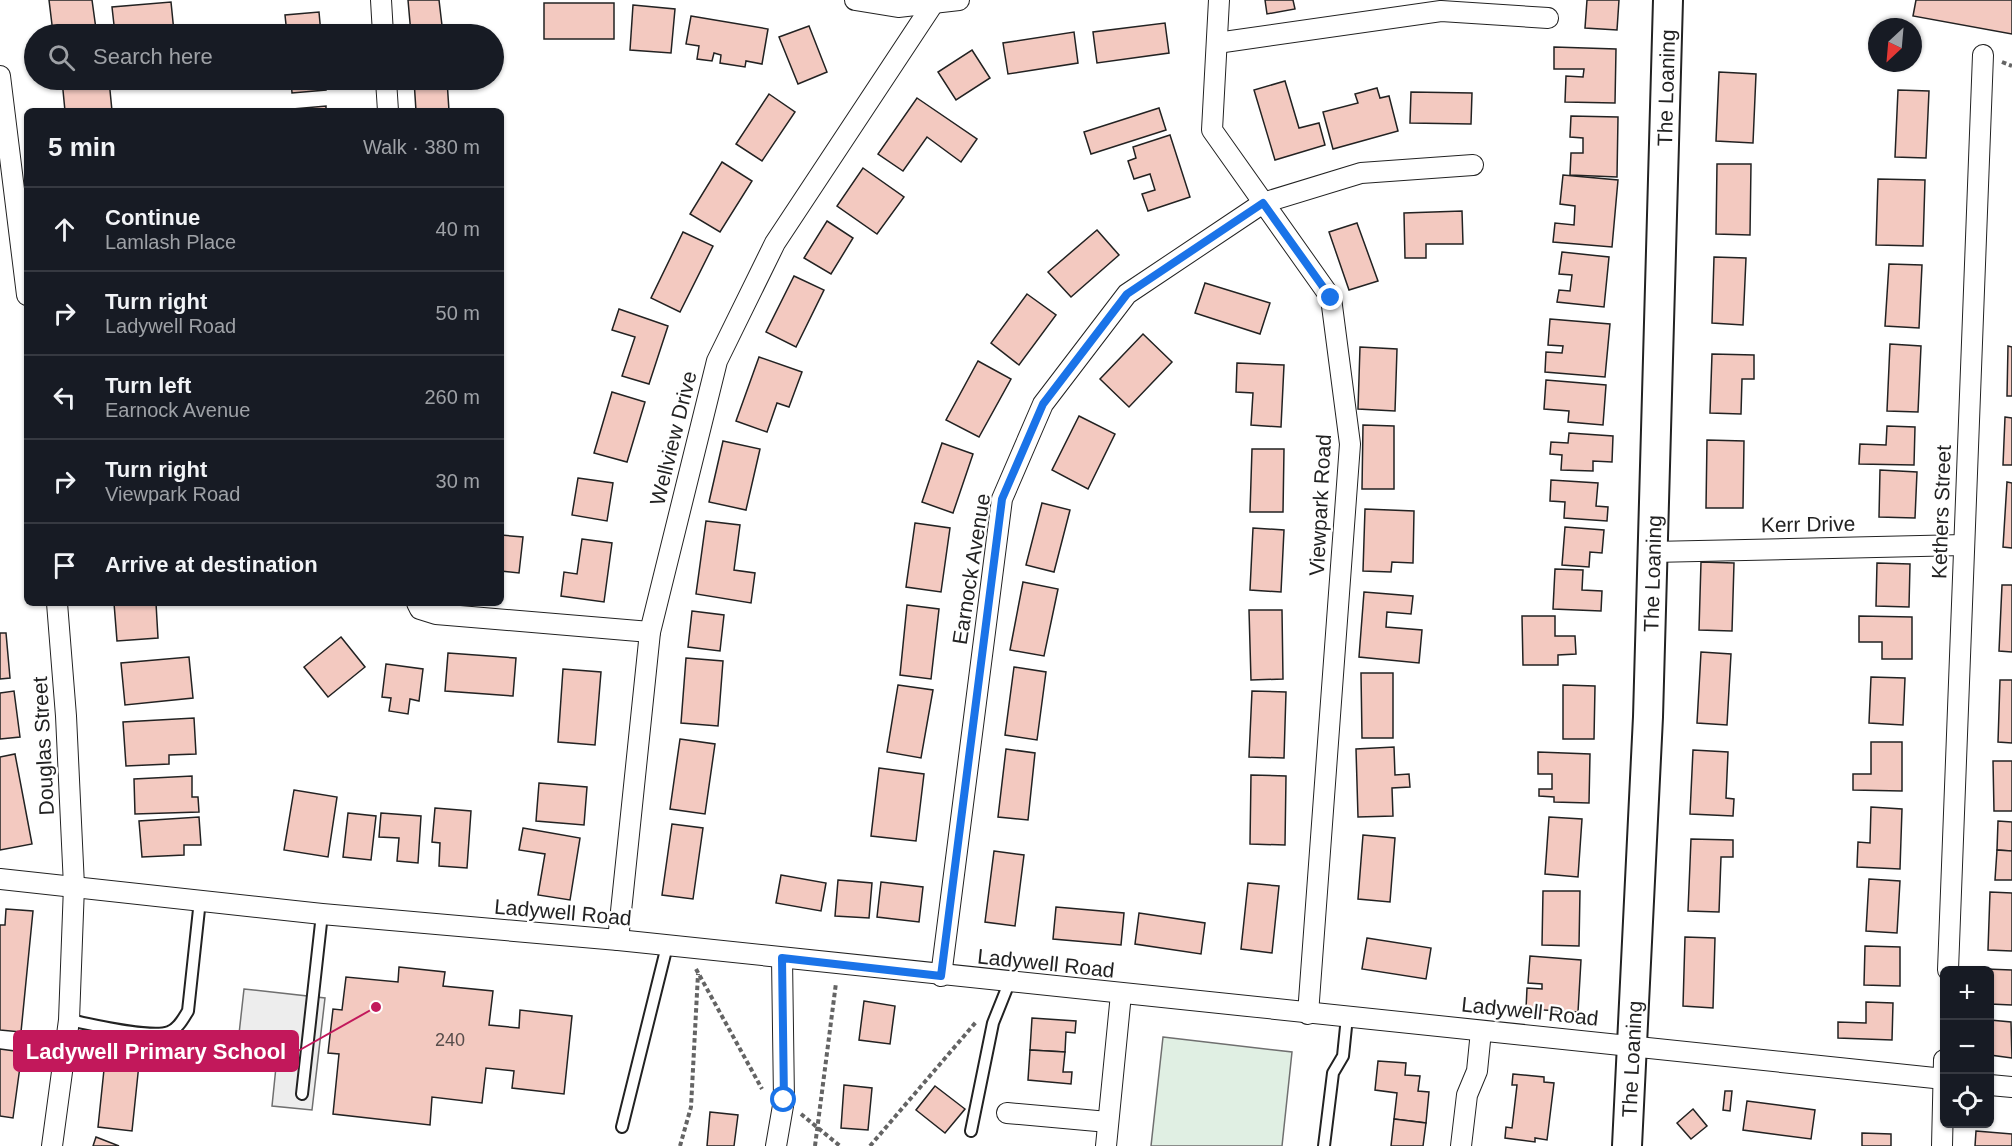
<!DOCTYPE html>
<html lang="en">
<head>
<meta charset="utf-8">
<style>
	:root { --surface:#171b24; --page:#242831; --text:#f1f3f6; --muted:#9ea1a6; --line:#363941 }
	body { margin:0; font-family:Arial,sans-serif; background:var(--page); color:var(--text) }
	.controls { position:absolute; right:18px; bottom:18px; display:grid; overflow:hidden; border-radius:9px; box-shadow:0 2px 4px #0004 }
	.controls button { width:54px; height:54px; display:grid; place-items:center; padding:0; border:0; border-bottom:2px solid var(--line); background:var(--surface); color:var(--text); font:30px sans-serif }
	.compass { position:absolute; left:1868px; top:18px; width:54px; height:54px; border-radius:50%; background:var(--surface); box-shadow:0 2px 4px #0004; rotate:206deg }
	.stop { position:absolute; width:18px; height:18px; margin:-14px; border:4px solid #1a73e8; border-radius:50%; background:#fff }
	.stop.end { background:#1a73e8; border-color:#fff; box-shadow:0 2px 6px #0008 }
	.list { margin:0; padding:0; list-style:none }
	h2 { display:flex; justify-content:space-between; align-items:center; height:78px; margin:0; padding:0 24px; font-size:26px }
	h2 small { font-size:20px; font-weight:400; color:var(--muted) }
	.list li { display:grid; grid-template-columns:39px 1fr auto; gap:18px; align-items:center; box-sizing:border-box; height:84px; padding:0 24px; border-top:2px solid var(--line) }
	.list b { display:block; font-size:22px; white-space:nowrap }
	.list p { margin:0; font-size:20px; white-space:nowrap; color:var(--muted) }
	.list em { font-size:20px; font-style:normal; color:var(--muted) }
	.icon { flex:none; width:33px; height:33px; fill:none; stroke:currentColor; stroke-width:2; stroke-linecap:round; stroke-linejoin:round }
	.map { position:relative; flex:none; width:2012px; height:1146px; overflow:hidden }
	.search { position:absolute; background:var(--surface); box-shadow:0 2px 4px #0004; left:24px; top:24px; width:480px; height:66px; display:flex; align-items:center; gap:15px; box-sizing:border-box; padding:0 21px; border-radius:33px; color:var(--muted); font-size:22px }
	.panel { position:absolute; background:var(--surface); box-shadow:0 2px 4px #0004; left:24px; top:108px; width:480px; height:498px; border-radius:9px }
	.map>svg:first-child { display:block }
</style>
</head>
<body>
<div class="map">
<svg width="2012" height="1146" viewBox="0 0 2012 1146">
	<rect width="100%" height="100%" fill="#fff"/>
	<path fill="#e0efe3" stroke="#6f6f6f" stroke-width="1.5" d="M1163 1037 1292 1052 1282 1146H1151Z"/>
	<path fill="#ededed" stroke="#6f6f6f" stroke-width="1.5" d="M244 989 325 998 312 1110 272 1106 277 1057 237 1052Z"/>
	<g fill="#f3c9c0" stroke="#222" stroke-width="1.5">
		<path d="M49 0H92L96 29 53 33Z"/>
		<path d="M408 0H439L443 34H411Z"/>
		<path d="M1265 0H1293L1295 9 1267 14Z"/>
		<path d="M1587 0H1619L1617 30 1585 28Z"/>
		<path d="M1916 0H2012V34L1913 16Z"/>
		<path d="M171 2 174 32 115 34 112 7Z"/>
		<rect x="544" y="3" width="70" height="36"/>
		<path d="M633 5 675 9 671 53 630 50Z"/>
		<path d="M319 12 321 34H287L285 15Z"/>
		<path d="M691 16 768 29 762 64 746 61 745 67 720 63 721 55 714 53 712 61 697 59 699 46 686 44Z"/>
		<path d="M1165 23 1169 53 1097 63 1093 32Z"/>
		<path d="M809 26 827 72 798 84 779 37Z"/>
		<path d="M1074 32 1078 63 1008 74 1003 43Z"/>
		<path d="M1554 47 1616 49 1615 103 1565 102 1566 76 1583 77 1584 69H1554Z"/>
		<path d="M972 50 990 78 956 100 938 72Z"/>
		<path d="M1719 72 1756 74 1753 143 1716 141Z"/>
		<path d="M62 80H109L112 111H65Z"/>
		<path d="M291 80H325L326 90 292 93Z"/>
		<path d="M414 80H447L449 111H416Z"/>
		<path d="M1285 81 1299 128 1319 123 1325 145 1275 160 1254 90Z"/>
		<path d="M1377 88 1380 98 1389 96 1398 131 1333 149 1323 112 1358 103 1355 94Z"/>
		<path d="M1898 90 1929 91 1926 158 1895 157Z"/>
		<path d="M1411 92 1472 93 1471 124 1410 123Z"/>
		<path d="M769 94 795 112 762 161 736 144Z"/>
		<path d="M917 98 977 139 961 162 927 137 903 171 878 154Z"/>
		<path d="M326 106V111H293V109Z"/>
		<path d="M1159 108 1166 130 1091 154 1084 132Z"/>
		<path d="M1571 116 1618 117 1617 177 1570 175 1571 153H1583V138L1570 137Z"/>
		<path d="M1170 135 1190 197 1148 211 1142 194 1155 190 1150 174 1134 179 1128 161 1136 158 1133 147Z"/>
		<path d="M722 162 752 181 720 232 690 214Z"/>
		<path d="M1717 164H1751L1750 235 1716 234Z"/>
		<path d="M863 168 904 197 877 234 837 206Z"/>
		<path d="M1563 175 1618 180 1612 247 1553 242 1555 223 1574 225 1575 206 1560 204Z"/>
		<path d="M1878 179 1925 180 1923 246 1876 245Z"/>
		<path d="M1462 211 1463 244H1426V258H1405L1404 213Z"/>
		<path d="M827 221 853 238 831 274 804 258Z"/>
		<path d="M1357 223 1378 281 1349 290 1329 232Z"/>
		<path d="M1097 230 1119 255 1071 297 1048 272Z"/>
		<path d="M683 232 713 246 680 312 651 298Z"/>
		<path d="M1562 252 1609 257 1604 307 1557 302 1559 290 1570 291 1572 275 1559 274Z"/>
		<path d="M1714 257 1746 258 1743 325 1712 323Z"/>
		<path d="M1889 264 1922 265 1919 328 1885 326Z"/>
		<path d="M794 276 824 290 796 347 766 332Z"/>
		<path d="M1205 283 1270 303 1260 334 1195 313Z"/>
		<path d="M1027 294 1056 315 1019 365 991 343Z"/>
		<path d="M619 309 668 326 649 384 622 376 635 337 612 330Z"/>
		<path d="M1550 319 1610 324 1605 377 1545 372 1546 352 1562 353 1563 346 1548 345Z"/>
		<path d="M1143 334 1172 362 1129 407 1100 379Z"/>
		<path d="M1890 344 1921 346 1918 412 1887 411Z"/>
		<path d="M2008 346 2012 347V396H2007Z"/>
		<path d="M1360 347 1397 349 1395 411 1358 409Z"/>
		<path d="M1712 354 1754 355V379H1742L1741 414 1710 413Z"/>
		<path d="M759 357 802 372 789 407 777 403 767 432 736 421Z"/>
		<path d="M978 361 1011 379 979 437 946 420Z"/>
		<path d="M1237 363 1284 365 1281 427 1251 425 1253 393 1236 392Z"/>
		<path d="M1546 380 1606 385 1603 425 1568 422 1569 411 1544 409Z"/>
		<path d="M612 392 645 402 627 462 594 453Z"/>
		<path d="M1079 416 1115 434 1088 489 1052 470Z"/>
		<path d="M2005 417 2012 418V465H2003Z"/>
		<path d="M1363 425 1394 426V489H1362Z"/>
		<path d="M1887 426 1915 427 1914 465 1859 464 1860 444 1886 445Z"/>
		<path d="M1569 433 1613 436 1612 462 1593 461V471L1561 470 1562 455 1550 454 1551 442 1568 443Z"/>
		<path d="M1707 440 1744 441 1743 508H1706Z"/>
		<path d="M723 441 760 449 746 510 709 502Z"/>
		<path d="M942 443 973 454 953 513 922 502Z"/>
		<path d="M1252 449H1284L1283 512H1250Z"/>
		<path d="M1880 470 1917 472 1915 518 1879 517Z"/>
		<path d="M578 478 613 483 607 521 572 515Z"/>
		<path d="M1551 480 1598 483 1596 506 1608 507 1607 521 1564 518 1565 502 1550 501Z"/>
		<path d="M2007 482 2012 483V548L2003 547Z"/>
		<path d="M1042 503 1070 510 1054 572 1026 565Z"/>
		<path d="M1365 509 1414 511 1413 563 1392 562 1391 572 1363 571Z"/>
		<path d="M706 521 740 525 734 570 755 573 751 603 696 594Z"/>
		<path d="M915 523 950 528 941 592 906 587Z"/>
		<path d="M1565 527 1604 530 1602 553 1590 552 1589 567 1562 565Z"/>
		<path d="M1253 528 1284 530 1281 592 1250 590Z"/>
		<path d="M501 535 523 537 519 573 501 571Z"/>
		<path d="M582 539 612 543 604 602 561 596 564 572 577 574Z"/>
		<path d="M1701 562 1734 563 1732 631 1699 630Z"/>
		<path d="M1877 563 1910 564 1909 607 1876 606Z"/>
		<path d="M1555 569 1583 570 1582 590 1602 591 1601 611 1553 609Z"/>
		<path d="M1023 582 1058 589 1044 656 1010 650Z"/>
		<path d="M2002 585H2012V652L1999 651Z"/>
		<path d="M1364 592 1413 596 1411 614 1387 612 1386 627 1422 630 1419 663 1359 657Z"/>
		<path d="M114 603H156L158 638 117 641Z"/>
		<path d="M907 605 939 609 931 679 900 675Z"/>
		<path d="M1249 610H1282L1283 679 1251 680Z"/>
		<path d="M692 611 724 615 720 651 688 647Z"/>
		<path d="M1522 616H1555V636H1575L1576 654 1558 655V665H1523Z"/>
		<path d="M1859 616 1912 617V659H1882V642H1859Z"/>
		<path d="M0 633H6L10 678 0 679Z"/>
		<path d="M341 637 365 667 328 697 304 667Z"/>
		<path d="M1701 652 1731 654 1727 725 1697 723Z"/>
		<path d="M448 653 516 658 513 696 445 691Z"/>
		<path d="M189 657 193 698 125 705 121 663Z"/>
		<path d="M686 658 723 661 718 726 681 723Z"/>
		<path d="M386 664 423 669 419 701 410 699 408 714 389 711 391 698 382 697Z"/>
		<path d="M1014 667 1046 672 1037 740 1005 735Z"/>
		<path d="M563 669 601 672 595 745 558 742Z"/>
		<path d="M1361 673H1393V738H1362Z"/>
		<path d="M1871 677 1905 678 1903 725 1869 723Z"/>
		<path d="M2000 680H2012V743L1998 742Z"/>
		<path d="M898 685 933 690 921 758 887 752Z"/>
		<path d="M1563 685 1595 686 1594 739H1563Z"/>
		<path d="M14 691 20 737 0 739V693Z"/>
		<path d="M1252 691 1286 692 1284 758 1249 757Z"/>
		<path d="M194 718 196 754 169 755V764L126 766 123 722Z"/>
		<path d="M680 739 715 744 705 814 670 809Z"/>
		<path d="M1871 742H1902V791L1853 790V774H1871Z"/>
		<path d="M1394 747 1395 775 1409 774 1410 787 1392 788 1393 816 1358 817 1356 749Z"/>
		<path d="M1006 749 1035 753 1028 820 998 817Z"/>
		<path d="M1693 750 1728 752 1726 798 1734 799 1733 816 1690 814Z"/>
		<path d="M1538 752 1590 754 1589 803 1554 802V797L1539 796V789H1552V774H1538Z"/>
		<path d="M15 754 32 844 0 850V757Z"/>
		<path d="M1993 761H2012V811H1994Z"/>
		<path d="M879 768 924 774 916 841 871 836Z"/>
		<path d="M1251 775 1286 776 1285 845 1250 844Z"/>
		<path d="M192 776V797H198L199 812 135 814 134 779Z"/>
		<path d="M539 783 587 787 584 825 536 821Z"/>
		<path d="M294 790 337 797 328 857 284 850Z"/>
		<path d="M1871 807 1902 809 1900 869 1857 867 1858 842 1870 843Z"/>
		<path d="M435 808 471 811 467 868 439 866 440 843 432 842Z"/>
		<path d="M348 813 376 816 371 860 343 857Z"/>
		<path d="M381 813 421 816 418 863 397 861 399 838 379 837Z"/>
		<path d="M199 817 201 845H184V855L142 857 139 821Z"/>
		<path d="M1549 817 1582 819 1578 877 1545 874Z"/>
		<path d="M1998 821 2012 822V851L1997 850Z"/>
		<path d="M672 824 703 828 693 899 662 895Z"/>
		<path d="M523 828 580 838 570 900 538 895 545 854 519 850Z"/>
		<path d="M1363 835 1395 838 1390 902 1358 899Z"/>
		<path d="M1691 839 1733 840V857H1721L1719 912 1688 911Z"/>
		<path d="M1997 850 2012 851V880H1995Z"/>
		<path d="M994 851 1024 855 1015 926 985 922Z"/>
		<path d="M781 875 826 883 821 911 776 903Z"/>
		<path d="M1869 879 1900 881 1897 933 1866 931Z"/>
		<path d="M838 880 872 883 869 918 835 916Z"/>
		<path d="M881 882 923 887 919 922 877 917Z"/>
		<path d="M1248 883 1279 886 1272 953 1241 949Z"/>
		<path d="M1543 891H1580L1579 946 1542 945Z"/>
		<path d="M1990 892 2012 893V951L1988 950Z"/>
		<path d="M1056 907 1124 913 1121 945 1053 939Z"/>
		<path d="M6 909 33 911 21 1032 0 1030V925H5Z"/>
		<path d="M1139 913 1205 923 1201 954 1135 944Z"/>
		<path d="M1685 937 1715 938 1713 1008 1683 1006Z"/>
		<path d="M1367 938 1431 948 1426 979 1362 969Z"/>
		<path d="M1865 946 1900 947V986L1864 985Z"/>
		<path d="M1530 956 1581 960 1578 1012 1526 1009 1527 988 1542 989V984L1528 983Z"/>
		<path d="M399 967 445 972 443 986 493 991 489 1025 519 1028 520 1010 572 1016 564 1094 512 1088 514 1071 486 1068 482 1103 432 1097 430 1125 333 1114 339 1054 328 1053 333 1009 342 1010 346 977 398 982Z"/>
		<path d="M1986 969 2012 970V1005L1990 1004V970Z"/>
		<path d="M864 1001 895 1006 890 1044 859 1040Z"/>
		<path d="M1866 1002 1893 1003 1892 1040 1838 1038V1022L1866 1023Z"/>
		<path d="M1032 1018 1076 1021 1075 1033 1066 1032 1065 1052 1030 1050Z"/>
		<path d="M1990 1020 2011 1022 2012 1058 1990 1055Z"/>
		<path d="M0 1049 22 1052 13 1118 0 1116Z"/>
		<path d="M1030 1050 1065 1052 1063 1072H1072L1071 1084 1028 1080Z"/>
		<path d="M105 1060 139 1064 132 1131 98 1127Z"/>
		<path d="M1378 1061 1406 1063 1405 1075 1420 1076 1418 1091 1429 1092 1426 1123 1394 1119 1397 1093 1375 1090Z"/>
		<path d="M1513 1074 1544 1077V1082L1554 1083 1547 1140 1535 1138V1142L1505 1138 1506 1127 1512 1128 1517 1085H1512Z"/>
		<path d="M844 1085 872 1088 868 1130 841 1128Z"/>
		<path d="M935 1086 965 1109 945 1133 916 1110Z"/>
		<path d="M1725 1091H1732L1730 1111 1723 1110Z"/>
		<path d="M1747 1101 1815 1110 1811 1139 1743 1130Z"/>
		<path d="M1693 1109 1707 1126 1691 1139 1677 1123Z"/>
		<path d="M710 1112 738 1115 734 1146H707Z"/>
		<path d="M1394 1119 1426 1123 1423 1146H1391Z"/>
		<path d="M1976 1131 2012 1134V1146H1975Z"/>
		<path d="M1862 1133 1891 1134V1146H1862Z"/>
		<path d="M96 1137 119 1146H93Z"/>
	</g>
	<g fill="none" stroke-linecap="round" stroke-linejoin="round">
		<g stroke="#222" stroke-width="14">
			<g id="lane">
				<path d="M69 1020C90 1024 150 1039 169 1032 178 1029 183 1019 188 1011L200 900"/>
				<path d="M302 1094 322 914"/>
				<path d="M622 1127 667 946"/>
				<path d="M971 1131 993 1023 1009 983"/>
				<path d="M1324 1146 1333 1073 1343 1056 1347 1017"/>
			</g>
		</g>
		<g stroke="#222" stroke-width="22">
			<g id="street">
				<path d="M381 0 383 34"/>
				<path d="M855 0 898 7 959 0"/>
				<path d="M1219 0 1212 130 1331 298 1350 444 1308 1014"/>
				<path d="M1217 43 1441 11 1548 18"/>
				<path d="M0 76 27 295"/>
				<path d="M386 80 388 111"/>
				<path d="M1652 552 1964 545"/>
				<path d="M417 603 420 609 436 614 650 632"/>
				<path d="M0 879 322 914 618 940 1944 1079"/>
				<path d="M618 940 650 632 717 361 775 243 933 4"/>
				<path d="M1948 970 1983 55"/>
				<path d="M941 976 1002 499 1043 404 1127 294 1263 203 1361 173 1473 165"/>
				<path d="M1990 1085 2012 1087"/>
				<path d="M1007 1113 1108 1122"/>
				<path d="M52 1146 69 1020 74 886 66 716 57 603"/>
				<path d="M776 1146 784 1100 782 958"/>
				<path d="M1106 1146 1121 994"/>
				<path d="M1461 1146 1467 1095 1477 1071 1481 1031"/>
				<path d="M1942 1146 1944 1060"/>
			</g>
		</g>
		<g stroke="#222" stroke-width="32">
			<g id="secondary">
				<path id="s1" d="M1627 1146 1648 717 1668 0"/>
			</g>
		</g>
		<g stroke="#646464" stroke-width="4" stroke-dasharray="4.5 3" stroke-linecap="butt">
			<path d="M2002 62 2012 66"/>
			<path d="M696 969 762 1089"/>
			<path d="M801 1114 840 1146"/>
			<path d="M680 1146 691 1107 698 974"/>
			<path d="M815 1146 836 983"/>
			<path d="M870 1146 976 1022"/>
		</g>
		<use href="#lane" stroke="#fff" stroke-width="10"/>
		<use href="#street" stroke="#fff" stroke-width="20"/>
		<use href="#secondary" stroke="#fff" stroke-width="28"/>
	</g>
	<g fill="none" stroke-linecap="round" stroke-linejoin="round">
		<path stroke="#1a73e8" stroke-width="8" d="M784 1100 782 958 941 976 1002 499 1043 404 1127 294 1263 203 1331 298"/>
	</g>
	<g text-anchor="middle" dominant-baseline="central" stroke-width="4.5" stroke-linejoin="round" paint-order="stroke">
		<g font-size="18" fill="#564c4a">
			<text x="450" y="1040">240</text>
		</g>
		<g font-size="21" fill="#222" stroke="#fff">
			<text stroke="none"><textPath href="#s1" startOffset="1059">The Loaning</textPath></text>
			<text transform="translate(673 438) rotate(-76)">Wellview Drive</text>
			<text transform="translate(1320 505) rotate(-87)">Viewpark Road</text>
			<text transform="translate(1941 512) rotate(-88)">Kethers Street</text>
			<text transform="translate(1808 524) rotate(-1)">Kerr Drive</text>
			<text transform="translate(971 569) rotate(-81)">Earnock Avenue</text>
			<text stroke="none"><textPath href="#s1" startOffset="573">The Loaning</textPath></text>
			<text transform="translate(43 746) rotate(-93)">Douglas Street</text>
			<text transform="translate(563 912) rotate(5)">Ladywell Road</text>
			<text transform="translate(1046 963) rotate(6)">Ladywell Road</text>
			<text transform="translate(1530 1011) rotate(6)">Ladywell Road</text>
			<text stroke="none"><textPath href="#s1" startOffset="87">The Loaning</textPath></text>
		</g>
	</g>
	<path fill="none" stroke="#c2185b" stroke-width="2" d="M376 1007L298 1051"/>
	<circle fill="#c2185b" stroke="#fff" stroke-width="2" cx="376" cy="1007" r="6"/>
	<rect fill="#c2185b" stroke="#c2185b" stroke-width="2" x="14" y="1031" width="284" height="40" rx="6"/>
	<g font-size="22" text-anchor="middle" font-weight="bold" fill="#fff">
		<text x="156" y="1059">Ladywell Primary School</text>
	</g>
</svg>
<div class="controls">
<button>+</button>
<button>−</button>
<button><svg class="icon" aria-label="locate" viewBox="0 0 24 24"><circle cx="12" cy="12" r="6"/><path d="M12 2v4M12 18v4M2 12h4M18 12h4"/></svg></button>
</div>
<svg class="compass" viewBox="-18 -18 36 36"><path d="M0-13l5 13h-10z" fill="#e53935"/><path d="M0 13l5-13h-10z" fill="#9ea1a6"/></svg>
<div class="stop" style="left:784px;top:1100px"></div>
<div class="stop end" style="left:1331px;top:298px"></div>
<div class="search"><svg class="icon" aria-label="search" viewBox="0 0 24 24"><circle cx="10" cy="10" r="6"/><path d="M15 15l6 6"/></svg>Search here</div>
<section class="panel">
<h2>5 min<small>Walk · 380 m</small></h2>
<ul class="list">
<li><svg class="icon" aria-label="ahead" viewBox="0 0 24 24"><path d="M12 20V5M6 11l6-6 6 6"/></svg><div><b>Continue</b><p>Lamlash Place</p></div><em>40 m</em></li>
<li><svg class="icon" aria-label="right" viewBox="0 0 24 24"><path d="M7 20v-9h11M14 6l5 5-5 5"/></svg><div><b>Turn right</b><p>Ladywell Road</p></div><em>50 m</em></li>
<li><svg class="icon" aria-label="left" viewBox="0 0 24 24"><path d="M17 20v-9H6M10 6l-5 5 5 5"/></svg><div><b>Turn left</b><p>Earnock Avenue</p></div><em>260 m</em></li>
<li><svg class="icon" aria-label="right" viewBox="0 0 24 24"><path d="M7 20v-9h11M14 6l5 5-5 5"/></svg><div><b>Turn right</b><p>Viewpark Road</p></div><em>30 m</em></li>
<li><svg class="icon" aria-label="arrive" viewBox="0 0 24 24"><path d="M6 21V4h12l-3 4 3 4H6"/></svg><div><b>Arrive at destination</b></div></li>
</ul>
</section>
</div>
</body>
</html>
